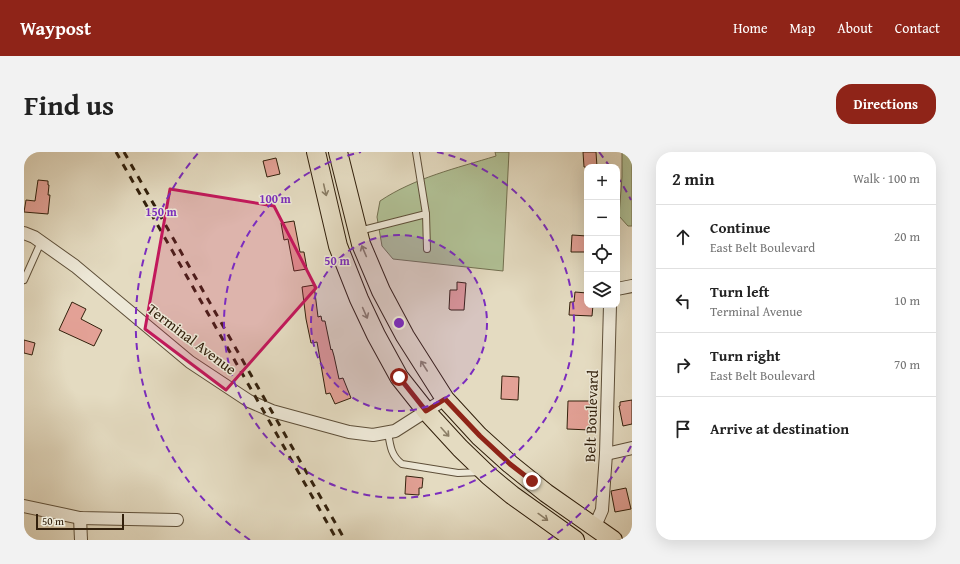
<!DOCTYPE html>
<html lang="en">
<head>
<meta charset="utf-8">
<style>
	:root { --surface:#fff; --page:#f2f2f2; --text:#222; --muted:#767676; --line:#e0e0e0; --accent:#8f2418 }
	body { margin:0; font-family:"Gentium Book Plus",serif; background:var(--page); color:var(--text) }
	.controls { position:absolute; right:12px; top:12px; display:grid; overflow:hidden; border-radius:8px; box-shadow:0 4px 16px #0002 }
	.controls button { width:36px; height:36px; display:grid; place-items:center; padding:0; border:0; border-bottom:1px solid var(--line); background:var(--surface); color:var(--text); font:20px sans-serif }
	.scale { position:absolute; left:12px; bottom:10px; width:88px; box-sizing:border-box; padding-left:4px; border:2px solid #32200c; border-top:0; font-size:11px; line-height:14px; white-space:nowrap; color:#32200c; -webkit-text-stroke:3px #ede8d7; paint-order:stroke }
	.stop { position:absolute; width:12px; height:12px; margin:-9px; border:3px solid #8f2418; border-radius:50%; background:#fff }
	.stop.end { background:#8f2418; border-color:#fff; box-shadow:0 1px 4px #0008 }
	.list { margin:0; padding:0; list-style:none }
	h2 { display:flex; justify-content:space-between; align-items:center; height:52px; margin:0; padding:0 16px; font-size:17px }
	h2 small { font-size:13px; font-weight:400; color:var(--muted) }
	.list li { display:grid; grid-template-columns:26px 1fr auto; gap:12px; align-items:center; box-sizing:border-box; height:64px; padding:0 16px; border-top:1px solid var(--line) }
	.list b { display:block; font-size:15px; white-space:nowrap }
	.list p { margin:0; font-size:13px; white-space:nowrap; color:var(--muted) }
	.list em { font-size:13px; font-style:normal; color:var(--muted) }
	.icon { flex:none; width:22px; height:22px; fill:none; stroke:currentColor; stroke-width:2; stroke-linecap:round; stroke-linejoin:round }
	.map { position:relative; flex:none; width:608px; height:388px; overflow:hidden; border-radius:16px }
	header { display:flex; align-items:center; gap:24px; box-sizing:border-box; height:56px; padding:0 20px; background:var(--accent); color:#fff }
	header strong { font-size:19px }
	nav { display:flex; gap:22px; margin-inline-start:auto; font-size:14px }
	.intro { display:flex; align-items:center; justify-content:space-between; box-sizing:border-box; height:96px; padding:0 24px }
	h1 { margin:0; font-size:28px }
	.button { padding:10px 18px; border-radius:16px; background:var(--accent); color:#fff; font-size:14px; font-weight:700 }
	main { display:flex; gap:24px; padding:0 24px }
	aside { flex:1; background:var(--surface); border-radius:16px; box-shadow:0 4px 16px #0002 }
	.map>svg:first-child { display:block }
</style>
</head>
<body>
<header>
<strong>Waypost</strong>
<nav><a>Home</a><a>Map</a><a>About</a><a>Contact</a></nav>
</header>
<div class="intro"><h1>Find us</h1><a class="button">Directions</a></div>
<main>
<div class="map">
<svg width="608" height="388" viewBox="0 0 608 388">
	<rect width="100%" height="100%" fill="#e4dbc1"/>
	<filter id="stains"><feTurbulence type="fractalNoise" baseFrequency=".005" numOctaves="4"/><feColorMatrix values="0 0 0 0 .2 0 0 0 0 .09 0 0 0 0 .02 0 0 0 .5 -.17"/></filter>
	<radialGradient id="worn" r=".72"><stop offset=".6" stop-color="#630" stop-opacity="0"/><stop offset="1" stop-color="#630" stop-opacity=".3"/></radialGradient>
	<g fill="#b1c196" stroke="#727051">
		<path d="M471 0H485L479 119 369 107 358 94 353 65 356 49C390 26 433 16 472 4Z"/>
		<path d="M598 0H608V74H604L595 64 598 25Z"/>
	</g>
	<g fill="#e3a196" stroke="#32200c">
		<path d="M559 0H572L573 15H560Z"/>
		<path d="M252 6 256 22 243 25 239 9Z"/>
		<path d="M14 28 24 29V33H25L24 43H26L24 62 0 60 2 48 11 49Z"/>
		<path d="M270 69 276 100H280L283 117 270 119 264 87 260 88 257 71Z"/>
		<path d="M548 83 563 84V100H547Z"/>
		<path d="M433 130 442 131 440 158H427L425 157 426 138H433Z"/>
		<path d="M290 133 294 165 297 164 298 169H301L307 198 308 197 310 204 315 227 319 226 327 246 311 252 306 241 302 242 293 190 287 191 282 167 278 135Z"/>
		<path d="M551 140 563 141V153H569L568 164 545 163 546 150H550Z"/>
		<path d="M48 150 62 157 57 167 78 178 70 194 35 178Z"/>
		<path d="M0 188 11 191 8 203 0 201Z"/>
		<path d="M478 224 495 225 494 248 477 247Z"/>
		<path d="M608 248V272L599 274 595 254H596V250Z"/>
		<path d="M544 249H566V278L543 277Z"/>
		<path d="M382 324 399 326 398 336H395V343L381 342Z"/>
		<path d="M602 336 607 357 591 360 587 339Z"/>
	</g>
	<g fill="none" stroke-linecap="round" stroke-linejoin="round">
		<g stroke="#5e4f39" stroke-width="8">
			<g id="lane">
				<path d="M402 62 403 97"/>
				<path d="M335 79 402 62 392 0"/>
				<path d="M0 128 17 90"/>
				<path d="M364 280C366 293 367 304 378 312L434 321 457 320"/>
			</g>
		</g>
		<g stroke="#5e4f39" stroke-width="14">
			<g id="street">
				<path d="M0 81 10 85 51 114 166 210 225 249 248 259 325 280 349 283 371 279 421 247"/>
				<path d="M593 137 608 134"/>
				<path d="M582 302 608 296"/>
				<path d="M0 354 56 366 153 368"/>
				<path d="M56 366 57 388"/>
				<path d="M571 374 578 358 582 302 586 153"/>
			</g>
		</g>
		<g stroke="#32200c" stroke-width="20">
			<g id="primary">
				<path d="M292 0 314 94 335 147 352 183 375 225 402 259 436 296 465 324 488 343 551 388"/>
				<path d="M314 0 337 92 357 139 381 184 421 247 455 284 486 312 522 341 589 388"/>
			</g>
		</g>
		<use href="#lane" stroke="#ede8d7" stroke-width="6"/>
		<use href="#street" stroke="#ede8d7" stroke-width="12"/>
		<use href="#primary" stroke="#e4dbc1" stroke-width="18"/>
		<g stroke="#32200c" stroke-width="3" stroke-dasharray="7 7" stroke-linecap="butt">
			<path d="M92 0 313 388"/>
			<path d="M100 0 321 388"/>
		</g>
	</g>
	<defs><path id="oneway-shaft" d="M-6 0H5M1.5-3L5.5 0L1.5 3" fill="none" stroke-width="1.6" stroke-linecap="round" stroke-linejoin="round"/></defs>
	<g stroke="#8b7e66">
		<use href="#oneway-shaft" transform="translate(301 38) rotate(77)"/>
		<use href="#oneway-shaft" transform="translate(340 99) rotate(-113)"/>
		<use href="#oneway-shaft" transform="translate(341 161) rotate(66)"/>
		<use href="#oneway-shaft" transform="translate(400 214) rotate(-123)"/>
		<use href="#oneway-shaft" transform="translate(421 280) rotate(48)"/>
		<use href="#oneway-shaft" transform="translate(519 365) rotate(36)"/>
	</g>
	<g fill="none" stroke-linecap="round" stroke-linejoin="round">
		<path stroke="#8f2418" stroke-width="5" d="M375 225 402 259 421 247 456 284 486 312 508 329"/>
	</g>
	<path fill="#c2185b" fill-opacity="0.2" stroke="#c2185b" stroke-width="3" stroke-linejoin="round" d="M146 37 250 54 292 136 202 238 121 177Z"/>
	<circle cx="375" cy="171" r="88" fill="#7b2cbf" fill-opacity=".12"/>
	<g fill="none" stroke="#7b2cbf" stroke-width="2" stroke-dasharray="7 5">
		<circle cx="375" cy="171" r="88"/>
		<path d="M413 0A175 175 0 1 1 337 0"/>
		<path d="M607 294A263 263 0 0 1 524 388M226 388A263 263 0 0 1 175 0M575 0A263 263 0 0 1 586 15M593 24A263 263 0 0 1 607 48"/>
	</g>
	<g text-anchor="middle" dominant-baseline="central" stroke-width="3" stroke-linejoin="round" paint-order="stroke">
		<g font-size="15" fill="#32200c" stroke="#ede8d7">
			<text transform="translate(168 187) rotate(37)">Terminal Avenue</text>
			<text transform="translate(567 264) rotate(-88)">Belt Boulevard</text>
		</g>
	</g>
	<circle cx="375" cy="171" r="6" fill="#7b2cbf" stroke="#ede8d7" stroke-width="2"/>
	<g font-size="12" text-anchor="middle" font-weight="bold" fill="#7b2cbf" stroke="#ede8d7" stroke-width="3" stroke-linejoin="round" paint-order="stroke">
		<text x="251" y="51">100 m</text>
		<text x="137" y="64">150 m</text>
		<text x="313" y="113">50 m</text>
	</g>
	<rect width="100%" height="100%" filter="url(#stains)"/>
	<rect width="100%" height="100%" fill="url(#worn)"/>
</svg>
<div class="controls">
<button>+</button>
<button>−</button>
<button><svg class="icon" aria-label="locate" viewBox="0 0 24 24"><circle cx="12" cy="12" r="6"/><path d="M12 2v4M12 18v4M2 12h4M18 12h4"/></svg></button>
<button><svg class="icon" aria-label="layers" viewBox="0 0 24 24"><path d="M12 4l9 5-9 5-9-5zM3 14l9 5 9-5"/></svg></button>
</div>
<div class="scale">50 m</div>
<div class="stop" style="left:375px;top:225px"></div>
<div class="stop end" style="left:508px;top:329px"></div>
</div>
<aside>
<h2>2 min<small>Walk · 100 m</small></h2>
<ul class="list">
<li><svg class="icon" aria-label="ahead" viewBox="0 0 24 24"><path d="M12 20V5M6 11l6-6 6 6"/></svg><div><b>Continue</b><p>East Belt Boulevard</p></div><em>20 m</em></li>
<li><svg class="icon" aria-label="left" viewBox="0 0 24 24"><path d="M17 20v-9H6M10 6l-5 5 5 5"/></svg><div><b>Turn left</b><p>Terminal Avenue</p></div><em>10 m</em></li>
<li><svg class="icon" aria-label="right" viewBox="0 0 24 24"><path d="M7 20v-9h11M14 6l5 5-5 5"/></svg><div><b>Turn right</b><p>East Belt Boulevard</p></div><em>70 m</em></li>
<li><svg class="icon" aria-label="arrive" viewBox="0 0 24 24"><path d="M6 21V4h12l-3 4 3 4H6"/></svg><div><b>Arrive at destination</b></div></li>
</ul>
</aside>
</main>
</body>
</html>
